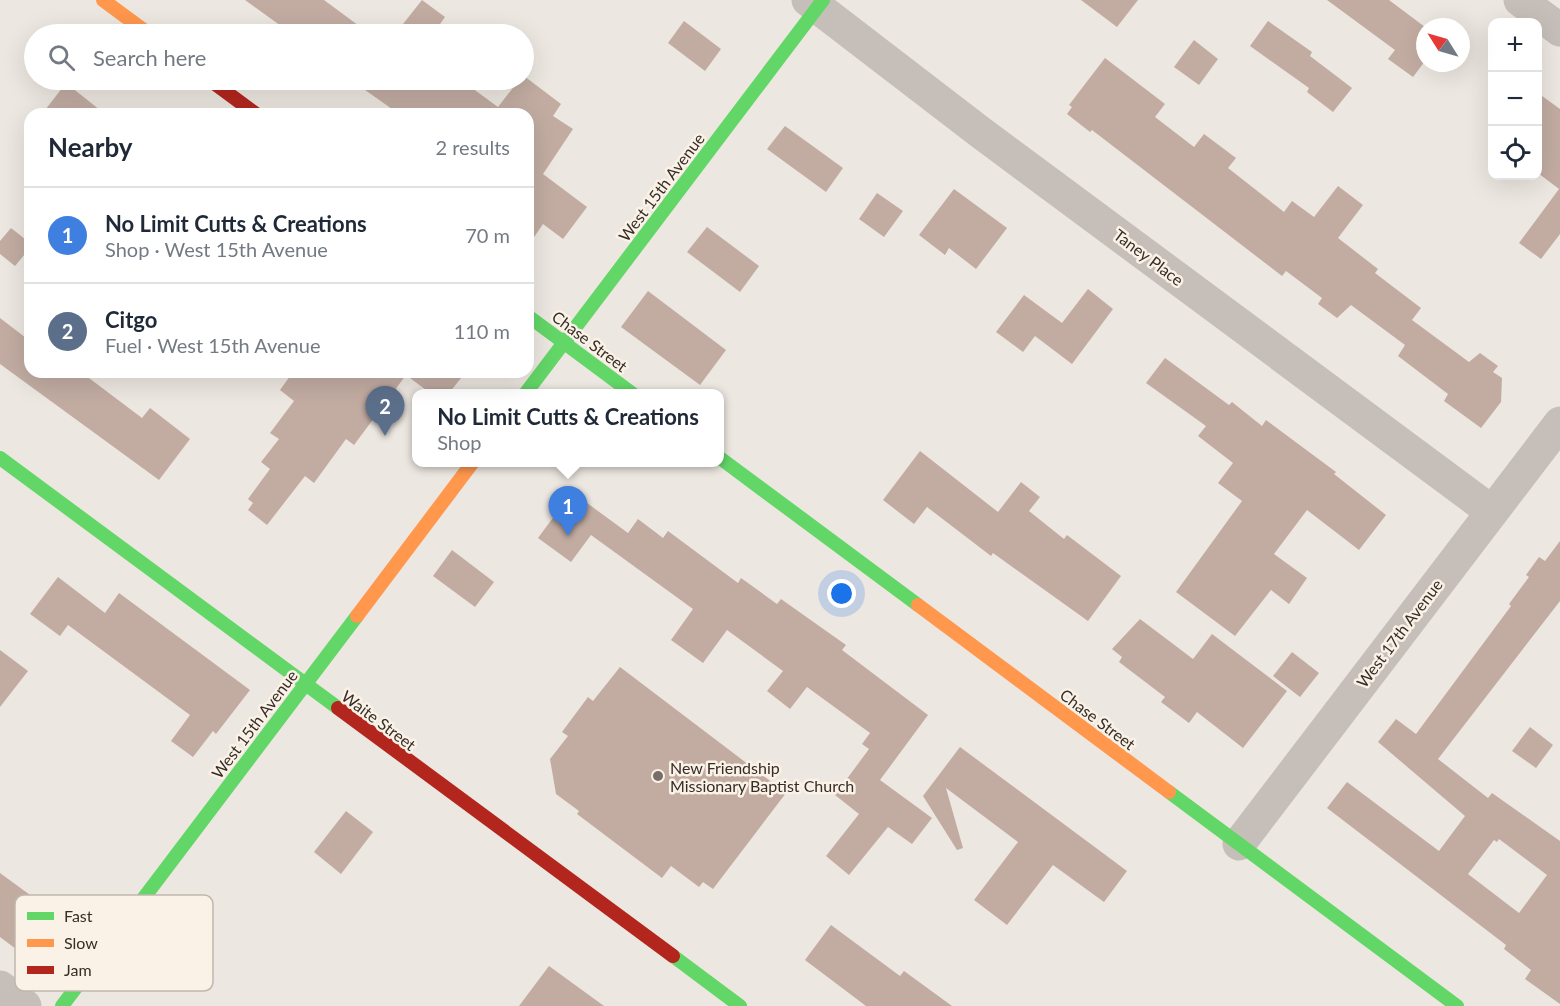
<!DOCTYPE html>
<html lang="en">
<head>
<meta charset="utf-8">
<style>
	:root { --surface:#fff; --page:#f2f2f3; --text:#1f2937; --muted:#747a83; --line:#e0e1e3; --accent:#776e68 }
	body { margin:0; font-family:Lato,sans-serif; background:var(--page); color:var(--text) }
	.controls { position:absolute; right:18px; top:18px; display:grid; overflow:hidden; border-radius:12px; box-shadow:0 6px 24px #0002 }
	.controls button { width:54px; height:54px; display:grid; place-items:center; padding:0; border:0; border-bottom:2px solid var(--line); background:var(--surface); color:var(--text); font:30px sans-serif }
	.compass { position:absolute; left:1416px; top:18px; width:54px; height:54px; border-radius:50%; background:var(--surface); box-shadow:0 6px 24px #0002; rotate:307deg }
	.you { position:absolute; left:842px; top:594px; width:21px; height:21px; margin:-15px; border:4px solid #fff; border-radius:50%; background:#1a73e8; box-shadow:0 0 0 9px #1a73e833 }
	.badge { display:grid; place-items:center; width:39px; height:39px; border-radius:50%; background:var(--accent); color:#fff; font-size:20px; font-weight:700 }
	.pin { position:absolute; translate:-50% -50px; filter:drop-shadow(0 2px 3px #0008) }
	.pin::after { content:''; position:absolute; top:32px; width:21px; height:18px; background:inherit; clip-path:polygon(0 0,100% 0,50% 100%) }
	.popup { position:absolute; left:412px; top:389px; width:312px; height:78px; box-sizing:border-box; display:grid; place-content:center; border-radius:12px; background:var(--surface); filter:drop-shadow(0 2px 4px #0005); font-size:20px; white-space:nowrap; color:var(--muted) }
	.popup b { font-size:22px; color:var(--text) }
	.popup::after { content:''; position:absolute; left:50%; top:100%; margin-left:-12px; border:12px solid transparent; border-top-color:var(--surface) }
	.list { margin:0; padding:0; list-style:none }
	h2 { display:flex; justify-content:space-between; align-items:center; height:78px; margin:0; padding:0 24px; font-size:26px }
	h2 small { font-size:20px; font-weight:400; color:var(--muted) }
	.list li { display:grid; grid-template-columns:39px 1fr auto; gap:18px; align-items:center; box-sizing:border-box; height:96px; padding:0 24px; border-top:2px solid var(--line) }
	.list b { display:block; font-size:22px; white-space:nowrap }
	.list p { margin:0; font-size:20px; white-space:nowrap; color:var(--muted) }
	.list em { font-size:20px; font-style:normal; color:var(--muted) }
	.icon { flex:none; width:33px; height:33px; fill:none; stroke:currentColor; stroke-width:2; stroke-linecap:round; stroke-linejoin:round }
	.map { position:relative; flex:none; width:1560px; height:1006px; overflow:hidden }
	.search { position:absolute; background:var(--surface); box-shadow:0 6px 24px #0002; left:24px; top:24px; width:510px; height:66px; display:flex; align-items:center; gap:15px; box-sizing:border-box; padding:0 21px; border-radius:33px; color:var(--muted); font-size:22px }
	.panel { position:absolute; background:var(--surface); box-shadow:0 6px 24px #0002; left:24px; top:108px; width:510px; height:270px; border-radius:18px }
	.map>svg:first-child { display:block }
</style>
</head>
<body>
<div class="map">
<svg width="1560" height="1006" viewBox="0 0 1560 1006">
	<rect width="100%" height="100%" fill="#ede7e1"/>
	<g fill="#c2aca2" fill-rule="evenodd">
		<path d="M245 0H324L370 34H306L292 24 288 31Z"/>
		<path d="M422 0 445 17 433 34H417L403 24Z"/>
		<path d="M1081 0H1138L1117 27Z"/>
		<path d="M1327 0H1389L1425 27V61L1413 77 1388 59 1395 50Z"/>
		<path d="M684 21 721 49 705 71 668 43Z"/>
		<path d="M1268 21 1312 52 1310 56 1352 88 1333 112 1307 92 1309 88 1250 46Z"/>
		<path d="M1194 40 1218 59 1199 85 1174 67Z"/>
		<path d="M1105 58 1165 104 1155 117 1194 147 1204 134 1236 158 1228 168 1284 212 1292 201 1314 217 1338 186 1363 205 1338 238 1378 269 1375 273 1421 308 1412 320 1469 362 1480 353 1498 366 1493 372 1502 378 1501 402 1481 428 1444 401 1448 394 1398 356 1405 345 1351 305 1337 318 1318 304 1322 298 1286 271 1282 276 1092 130 1090 132 1067 114 1072 107 1069 105Z"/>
		<path d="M524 76 561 104 553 116 573 129 543 174 587 207 563 239 543 224 528 246V114H399L351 80H461L498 107 519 80H524Z"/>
		<path d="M66 83 105 114H42Z"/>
		<path d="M1538 93 1560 109V234L1541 259 1519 243 1559 189 1538 173Z"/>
		<path d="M785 126 843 168 826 192 767 149Z"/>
		<path d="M954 189 1007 228 976 269 949 248 945 255 919 235Z"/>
		<path d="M877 193 903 211 884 237 859 219Z"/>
		<path d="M707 227 759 266 740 292 687 252Z"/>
		<path d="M11 228 30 243V248L15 266 0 254V241Z"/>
		<path d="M1088 289 1113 309 1072 364 1035 336 1023 352 996 332 1024 295 1062 323Z"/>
		<path d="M648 291 726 350 700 385 621 327Z"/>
		<path d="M0 318 30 341V372H81L142 418 150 408 190 439 159 480 0 364Z"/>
		<path d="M1165 358 1229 405 1232 402 1262 426 1266 420 1336 472 1334 474 1386 515 1359 550 1307 510 1274 554 1307 578 1289 604 1271 590 1235 636 1176 592 1242 501 1218 483 1233 463 1198 436 1206 426 1146 383Z"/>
		<path d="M293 372H466L449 393H430L406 375 354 445 346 439 314 483 305 476 267 525 248 510 253 503 248 499 270 469 261 462 279 439 270 433 294 401 280 390Z"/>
		<path d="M920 451 998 512 1021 482 1040 497 1029 511 1064 539 1067 535 1121 576 1088 621 993 553 991 556 927 507 914 524 883 500Z"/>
		<path d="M572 492 628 533 638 519 663 538 668 531 738 583 741 578 777 604 781 599 846 645 842 650 928 715 880 780 932 818 912 844 888 827 849 875 826 856 859 814 835 795 869 749 862 744 870 733 807 687 790 709 767 691 783 671 727 630 703 663 671 640 693 609 591 535 571 562 538 538Z"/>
		<path d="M1560 541V601L1438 759 1488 798 1492 793 1560 841V1004L1525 979 1531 970 1504 949 1506 945 1327 808 1347 782 1439 851 1465 816 1378 742 1396 719 1416 734 1511 606 1509 604 1529 577 1526 575 1539 557 1545 561ZM1499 839 1547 875 1519 913 1468 874 1494 840 1497 842Z"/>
		<path d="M452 550 494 582 475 607 433 576Z"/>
		<path d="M58 577 105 613 119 593 250 690 216 734 213 731 193 757 171 741 190 715 68 625 60 636 30 614Z"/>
		<path d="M1140 619 1193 659 1212 634 1287 691 1243 748 1197 712 1189 723 1161 702 1165 697 1119 662 1122 657 1112 649Z"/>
		<path d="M0 650 28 671 0 707Z"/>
		<path d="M1292 652 1319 673 1300 697 1273 676Z"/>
		<path d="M620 667 786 793 713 889 703 882 699 887 671 866 662 878 577 814 579 811 556 794 550 759 568 736 562 732 588 697 593 701Z"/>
		<path d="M1530 727 1553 745 1536 768 1512 751Z"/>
		<path d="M960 747 1127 871 1104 902 1053 865 1007 925 974 900 1018 842 946 788 963 848 957 850 923 796Z"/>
		<path d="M346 811 373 832 341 874 314 852Z"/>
		<path d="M0 873 67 922 36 964 0 937Z"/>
		<path d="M831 925 900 976 904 971 952 1006H866L805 960Z"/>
		<path d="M549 966 604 1006H519Z"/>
	</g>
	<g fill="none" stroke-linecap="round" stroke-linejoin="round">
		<g stroke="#c6bfb9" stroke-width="33">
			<path d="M808 0 980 132 1491 511"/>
			<path d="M1520 0 1560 30"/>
			<path d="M1239 844 1560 423"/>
			<path d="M0 987 25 1006"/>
		</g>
		<g stroke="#63d668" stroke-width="14">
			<path d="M528 316 633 394"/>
			<path d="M525 394 823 0"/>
			<path d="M0 458 338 708"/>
			<path d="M720 458 918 605"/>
			<path d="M1169 792 1457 1006"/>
			<path d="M673 956 740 1006"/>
			<path d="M62 1006 357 616"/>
		</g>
		<g stroke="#ff974d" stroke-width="14">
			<path d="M103 0 149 34"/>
			<path d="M918 605 1169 792"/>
			<path d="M357 616 473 462"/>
		</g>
		<g stroke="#b3261e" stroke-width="14">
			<path d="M210 80 256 114"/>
			<path d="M338 708 673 956"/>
		</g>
	</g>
	<circle fill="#776e68" stroke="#faf2e7" stroke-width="2" cx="658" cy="776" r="6"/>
	<g text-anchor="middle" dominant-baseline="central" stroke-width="5" stroke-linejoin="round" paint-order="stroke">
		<g font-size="16" fill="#372d27" stroke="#faf2e7">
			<text transform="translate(661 187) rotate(-53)">West 15th Avenue</text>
			<text transform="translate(1149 257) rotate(37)">Taney Place</text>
			<text transform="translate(590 341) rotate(37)">Chase Street</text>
			<text transform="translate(1399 633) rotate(-53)">West 17th Avenue</text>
			<text transform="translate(1098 719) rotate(37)">Chase Street</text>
			<text transform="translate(379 720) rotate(37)">Waite Street</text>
			<text transform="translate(254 724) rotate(-53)">West 15th Avenue</text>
		</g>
		<g font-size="16" fill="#372d27" stroke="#faf2e7" text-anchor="start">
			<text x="670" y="767">New Friendship<tspan x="670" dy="18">Missionary Baptist Church</tspan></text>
		</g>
	</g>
	<rect x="15" y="895" width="198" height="96" rx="9" fill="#faf2e7" stroke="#c0b7ad" stroke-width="1.5"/>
	<rect x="27" y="912" width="27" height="8" fill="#63d668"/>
	<rect x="27" y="939" width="27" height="8" fill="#ff974d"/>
	<rect x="27" y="966" width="27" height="8" fill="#b3261e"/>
	<g font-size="16" fill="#372d27">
		<text x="64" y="922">Fast</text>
		<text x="64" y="949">Slow</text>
		<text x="64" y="976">Jam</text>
	</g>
</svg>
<div class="controls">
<button>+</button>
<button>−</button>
<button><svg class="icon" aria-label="locate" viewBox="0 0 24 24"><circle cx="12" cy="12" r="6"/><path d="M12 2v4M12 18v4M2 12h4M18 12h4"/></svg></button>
</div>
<svg class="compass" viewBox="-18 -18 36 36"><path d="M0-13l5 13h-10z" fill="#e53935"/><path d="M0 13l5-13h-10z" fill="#747a83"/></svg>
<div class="you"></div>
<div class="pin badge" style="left:568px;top:536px;background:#3f7fe0">1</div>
<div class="popup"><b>No Limit Cutts &amp; Creations</b>Shop</div>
<div class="pin badge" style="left:385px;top:436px;background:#5c6f8a">2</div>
<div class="search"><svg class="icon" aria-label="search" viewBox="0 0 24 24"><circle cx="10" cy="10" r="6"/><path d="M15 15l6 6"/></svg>Search here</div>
<section class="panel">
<h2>Nearby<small>2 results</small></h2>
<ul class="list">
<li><span class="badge" style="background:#3f7fe0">1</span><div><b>No Limit Cutts &amp; Creations</b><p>Shop · West 15th Avenue</p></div><em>70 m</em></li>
<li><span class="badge" style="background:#5c6f8a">2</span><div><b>Citgo</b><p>Fuel · West 15th Avenue</p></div><em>110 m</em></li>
</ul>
</section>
</div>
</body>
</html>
